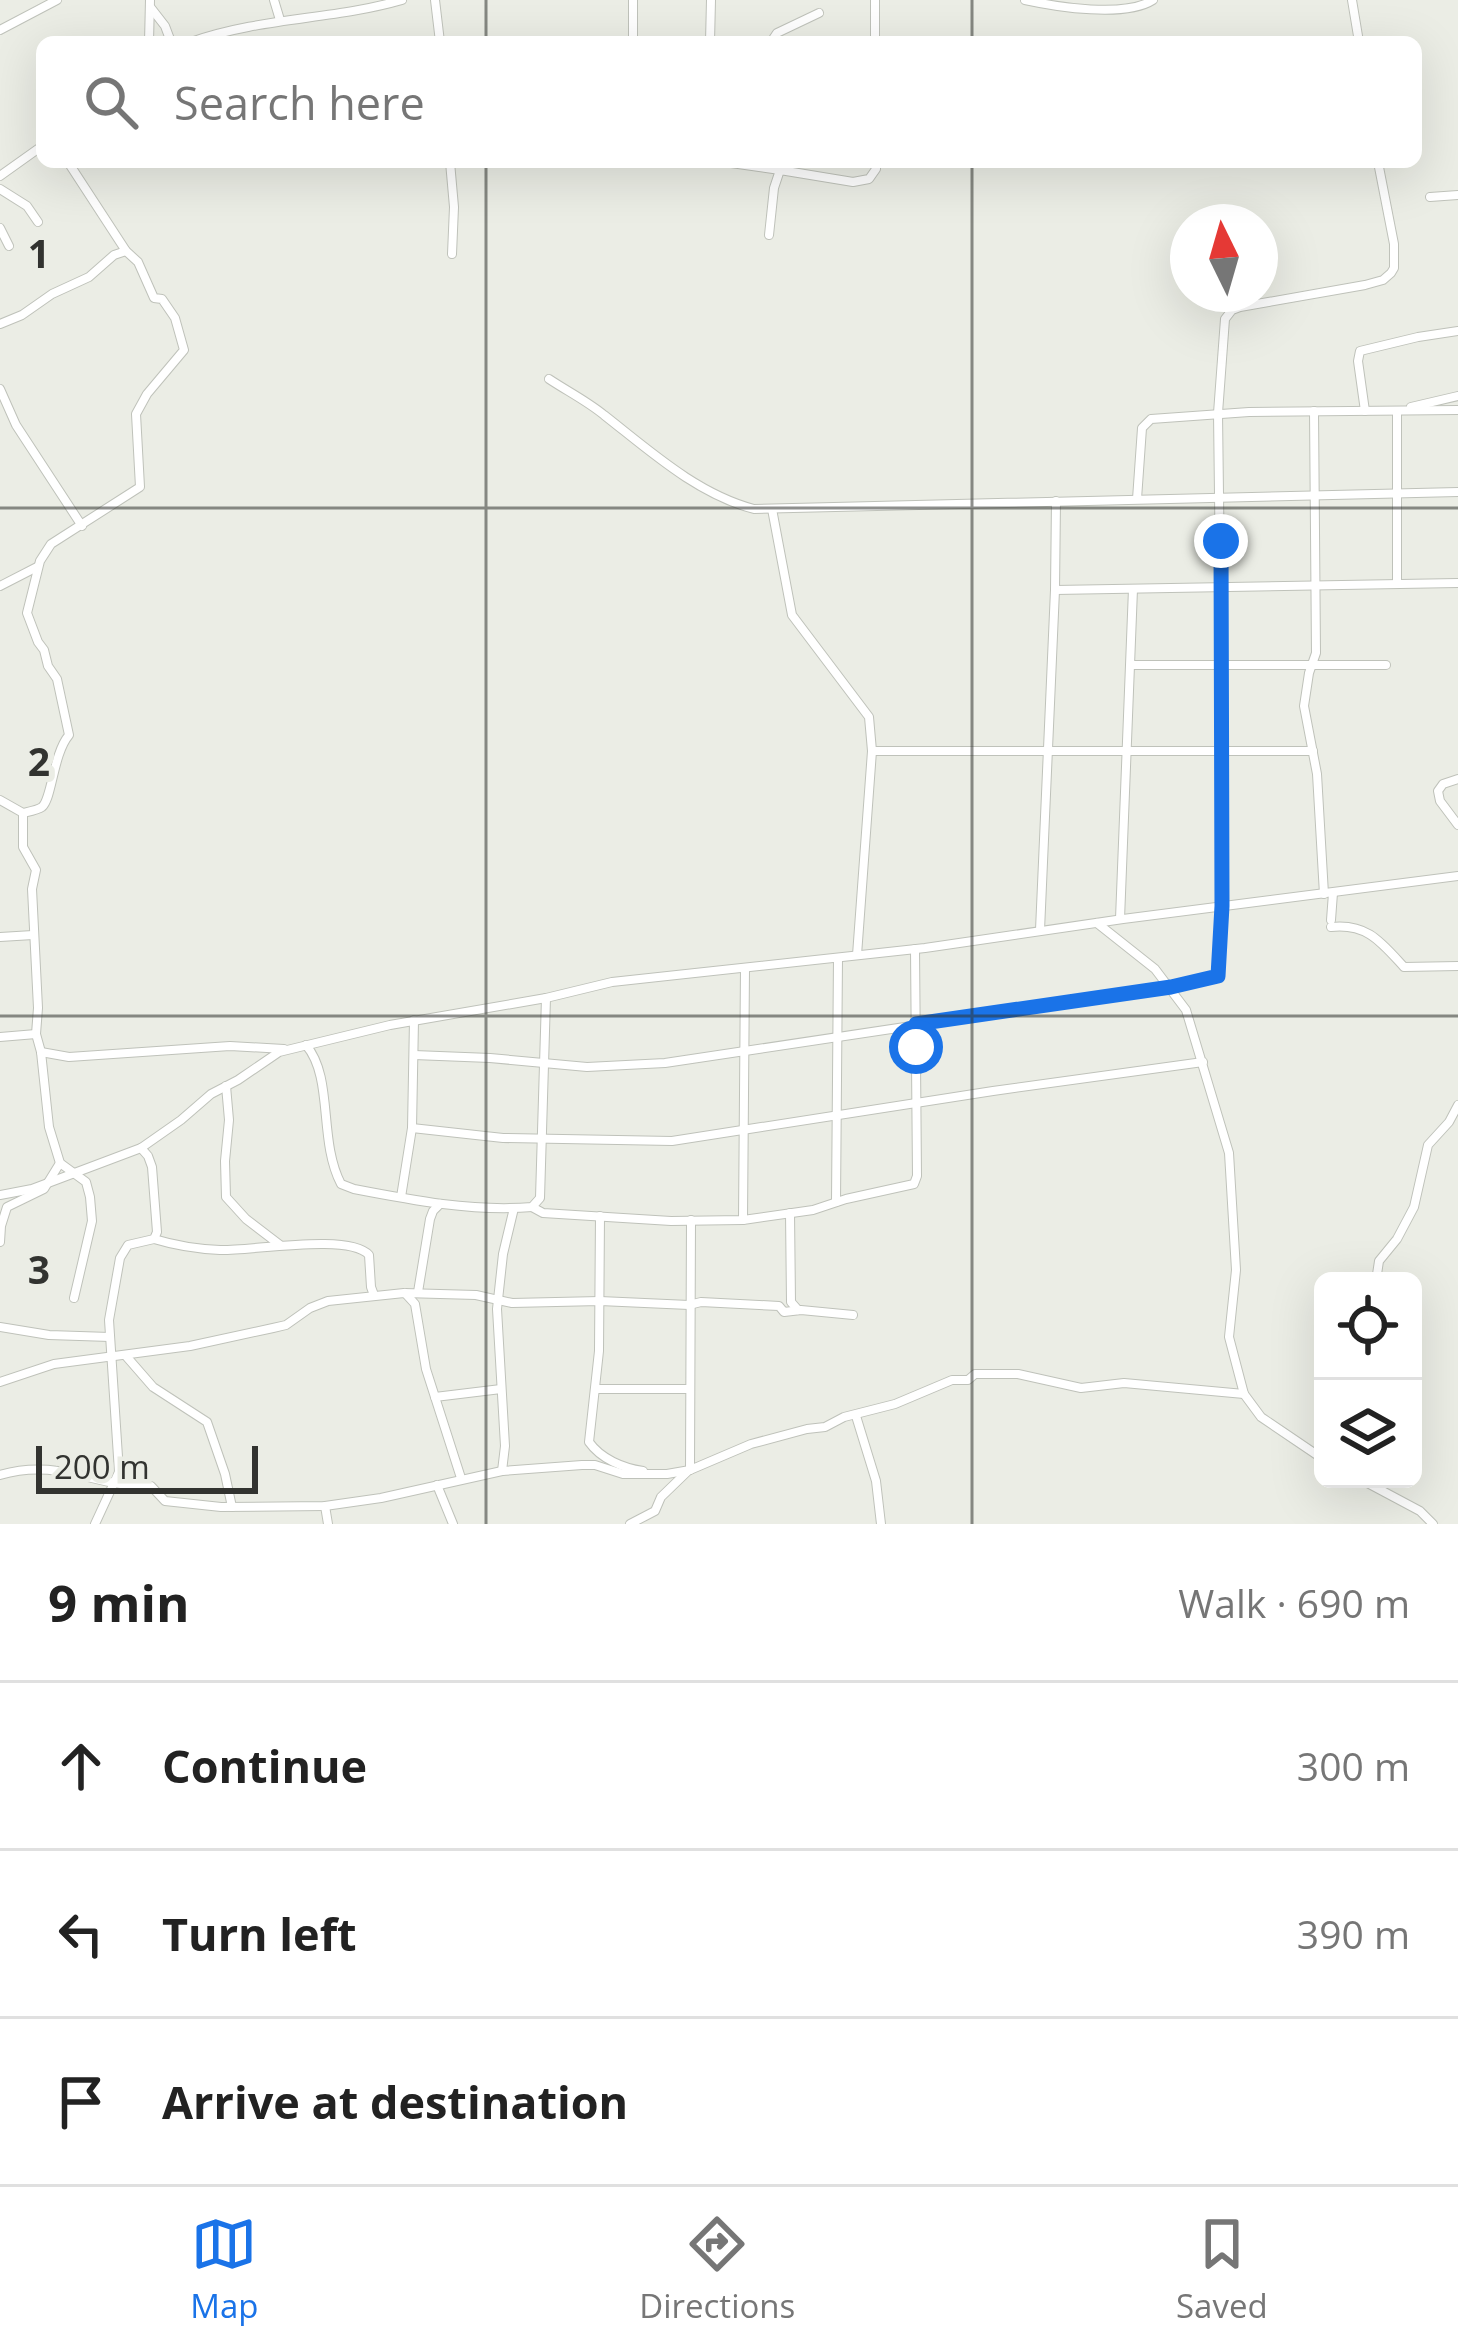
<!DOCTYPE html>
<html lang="en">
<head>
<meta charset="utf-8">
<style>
	:root { --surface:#fff; --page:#f2f2f2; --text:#222; --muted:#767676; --line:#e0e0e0; --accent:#1a73e8 }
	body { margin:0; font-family:"Open Sans",sans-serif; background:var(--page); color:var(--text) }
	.controls { position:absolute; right:36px; bottom:36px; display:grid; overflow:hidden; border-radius:18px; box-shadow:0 12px 48px #0002 }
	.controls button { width:108px; height:108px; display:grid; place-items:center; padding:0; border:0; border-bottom:3px solid var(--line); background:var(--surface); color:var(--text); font:60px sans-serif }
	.compass { position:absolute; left:1170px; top:204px; width:108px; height:108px; border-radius:50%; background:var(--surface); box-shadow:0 12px 48px #0002; rotate:355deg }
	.scale { position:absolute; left:36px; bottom:30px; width:222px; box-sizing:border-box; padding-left:12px; border:6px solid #323330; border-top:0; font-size:33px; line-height:42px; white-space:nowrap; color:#323330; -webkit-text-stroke:9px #ebede5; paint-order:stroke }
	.stop { position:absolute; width:36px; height:36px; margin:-27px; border:9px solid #1a73e8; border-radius:50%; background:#fff }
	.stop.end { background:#1a73e8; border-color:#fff; box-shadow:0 3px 12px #0008 }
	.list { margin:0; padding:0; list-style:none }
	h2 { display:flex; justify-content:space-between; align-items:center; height:156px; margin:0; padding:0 48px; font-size:51px }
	h2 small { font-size:39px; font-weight:400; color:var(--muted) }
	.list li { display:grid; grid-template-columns:78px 1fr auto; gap:36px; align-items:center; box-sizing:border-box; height:168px; padding:0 48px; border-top:3px solid var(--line) }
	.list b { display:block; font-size:45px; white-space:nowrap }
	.list em { font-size:39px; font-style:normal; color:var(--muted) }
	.icon { flex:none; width:66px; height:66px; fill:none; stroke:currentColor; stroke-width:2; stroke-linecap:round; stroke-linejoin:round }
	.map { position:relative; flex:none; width:1458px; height:1524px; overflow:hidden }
	.search { position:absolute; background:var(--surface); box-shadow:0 12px 48px #0002; left:36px; right:36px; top:36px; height:132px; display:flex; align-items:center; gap:30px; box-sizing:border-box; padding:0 42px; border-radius:18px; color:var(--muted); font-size:45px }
	.sheet { height:660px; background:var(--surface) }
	nav { display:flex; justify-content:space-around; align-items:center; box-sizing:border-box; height:168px; border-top:3px solid var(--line); background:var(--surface); font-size:33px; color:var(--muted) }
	nav a { display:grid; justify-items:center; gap:6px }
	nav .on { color:var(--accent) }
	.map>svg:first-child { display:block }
</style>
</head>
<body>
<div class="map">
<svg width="1458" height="1524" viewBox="0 0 1458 1524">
	<rect width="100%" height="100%" fill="#ebede5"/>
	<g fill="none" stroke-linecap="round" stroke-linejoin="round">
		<g stroke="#bfc2ba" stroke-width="10">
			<g id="street">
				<path d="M274 0 280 20"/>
				<path d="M435 0 440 42"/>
				<path d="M1025 0C1057 7 1125 18 1153 0"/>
				<path d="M1352 0 1359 42"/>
				<path d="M151 8 165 26 171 42"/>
				<path d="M0 30 57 0"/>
				<path d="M149 42 150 0"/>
				<path d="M191 42C262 17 333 20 402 0"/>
				<path d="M633 42V0"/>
				<path d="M710 42 711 0"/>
				<path d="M771 42 777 33 819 13"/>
				<path d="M875 42V0"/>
				<path d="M450 162 454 207 452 254"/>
				<path d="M724 162 780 170 786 162"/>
				<path d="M0 176 42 146"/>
				<path d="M0 189 27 206 38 222"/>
				<path d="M1430 197 1458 195"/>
				<path d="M0 228 9 246"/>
				<path d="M769 235 774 188 780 170 853 182 869 179 876 169V162"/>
				<path d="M0 324 22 315 52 294 89 277 114 255 126 251"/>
				<path d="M549 379C567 391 587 401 604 415 650 451 697 494 754 509L1458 492"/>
				<path d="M0 389 16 425 82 526"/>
				<path d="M1411 407 1458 396"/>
				<path d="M1314 411 1316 653 1309 673 1304 706 1317 774 1324 894"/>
				<path d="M1365 411 1358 361 1360 351 1418 337 1458 331"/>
				<path d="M1397 411V584"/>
				<path d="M1137 499 1142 428 1151 419 1249 412 1458 410"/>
				<path d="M772 509 792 615 869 717 872 751 857 955"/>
				<path d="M0 586 37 567"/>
				<path d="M1055 590 1458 583"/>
				<path d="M1131 665H1386"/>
				<path d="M872 751H1313"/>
				<path d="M1458 779 1443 784 1438 791 1440 801 1458 825"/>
				<path d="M0 800 23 813V847L36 870 32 889 38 1008 36 1034 41 1052 49 1127 60 1163 86 1182 90 1197 92 1221 74 1298"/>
				<path d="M23 813C27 812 38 810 42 807 52 799 53 754 69 735L57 679 48 666 44 650 38 642 27 613 40 561 51 544 140 487 136 414 147 394 184 350 175 318 162 299 154 298 138 262 126 251 68 162"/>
				<path d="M1120 919 1133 589"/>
				<path d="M1331 920 1333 893"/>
				<path d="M1097 923 1155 969 1186 1010 1229 1153 1236 1270 1229 1337 1244 1394 1261 1417 1323 1459"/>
				<path d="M1331 927C1367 923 1381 942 1404 967L1458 966"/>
				<path d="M1040 930 1055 590 1056 501"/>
				<path d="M0 937 33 935"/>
				<path d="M0 1037 36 1034"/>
				<path d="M306 1045C334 1078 318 1140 341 1184L354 1189C411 1200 474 1212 532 1207L540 1198 546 998"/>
				<path d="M41 1052 69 1057 230 1046 284 1049"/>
				<path d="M414 1055 490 1058 587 1067 665 1063 1171 987 1218 976 1222 906V738L1218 413 1225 319 1232 310 1240 307 1365 285 1383 280 1391 273 1394 268V244L1378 162"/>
				<path d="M226 1086 229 1120 225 1161 226 1197 246 1219 280 1245"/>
				<path d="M412 1128 503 1138 672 1141 993 1091 1203 1062"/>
				<path d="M0 1195 32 1189 141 1148 181 1120 211 1094 238 1080 279 1052 390 1025 546 998 612 982 925 948 1123 919 1458 876"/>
				<path d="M401 1197 412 1128 414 1020"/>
				<path d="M836 1202 838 958"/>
				<path d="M532 1207 543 1213 671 1221 743 1220 813 1210 846 1199 914 1184 917 1176 915 949"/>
				<path d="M790 1213 791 1302 798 1310"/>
				<path d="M600 1216 599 1351 589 1442C601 1459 623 1468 643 1471"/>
				<path d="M743 1220 745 968"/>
				<path d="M154 1239C177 1246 197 1249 220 1250 252 1251 349 1233 369 1255L371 1287 374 1295"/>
				<path d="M0 1242 1 1226 7 1207 44 1189 60 1163"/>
				<path d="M1376 1281 1379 1261 1397 1239 1414 1207 1428 1145 1449 1122 1458 1105"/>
				<path d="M418 1292 430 1219 433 1211 440 1204"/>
				<path d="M405 1293 415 1304 426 1369 461 1478"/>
				<path d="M0 1327 49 1335 110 1337"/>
				<path d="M126 1356 153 1387 207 1422 225 1474 232 1507"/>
				<path d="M0 1382 54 1364 190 1346 273 1328 286 1325 310 1308 328 1301 404 1293 476 1295 512 1303 600 1301 689 1305 701 1302 779 1306 784 1312 801 1310 853 1315"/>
				<path d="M596 1389H689"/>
				<path d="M435 1397 501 1389"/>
				<path d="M856 1416 876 1481 881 1524"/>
				<path d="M690 1470 691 1220"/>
				<path d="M502 1471 505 1446 497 1309 503 1254 514 1208"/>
				<path d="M0 1475C60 1457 95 1488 151 1486L165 1501 221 1507 325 1506 381 1498 502 1471 582 1465H595L623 1474H667L690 1470 751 1444 807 1429 825 1427 844 1417 895 1404 952 1380H968L975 1374H1018L1081 1388 1124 1383 1244 1394"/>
				<path d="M1360 1479 1420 1511 1433 1524"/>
				<path d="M437 1485 453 1524"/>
				<path d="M325 1506 328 1524"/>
				<path d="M95 1524 119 1472 109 1320 120 1258 128 1245 154 1239 157 1232 152 1167 148 1156 141 1148"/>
				<path d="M630 1524 655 1511 661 1497 689 1470"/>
			</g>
		</g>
		<use href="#street" stroke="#fff" stroke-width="8"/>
	</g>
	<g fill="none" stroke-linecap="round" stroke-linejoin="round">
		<path stroke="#1a73e8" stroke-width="15" d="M916 1047V1024L1171 987 1218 976 1222 906 1221 541"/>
	</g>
	<path fill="none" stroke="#323330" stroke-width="3" stroke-opacity="0.55" d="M486 0V42M972 0V42M486 162V1524M972 162V1524M0 508H1458M0 1016H1458"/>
	<g font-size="39" text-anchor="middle" font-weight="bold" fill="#323330" stroke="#ebede5" stroke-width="12" stroke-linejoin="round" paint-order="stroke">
		<text x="39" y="268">1</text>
		<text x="39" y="776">2</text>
		<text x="39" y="1284">3</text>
	</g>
</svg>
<div class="controls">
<button><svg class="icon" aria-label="locate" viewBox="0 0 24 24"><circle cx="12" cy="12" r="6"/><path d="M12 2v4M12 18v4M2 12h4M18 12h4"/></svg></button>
<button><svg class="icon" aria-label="layers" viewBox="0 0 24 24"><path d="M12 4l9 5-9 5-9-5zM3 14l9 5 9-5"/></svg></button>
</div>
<svg class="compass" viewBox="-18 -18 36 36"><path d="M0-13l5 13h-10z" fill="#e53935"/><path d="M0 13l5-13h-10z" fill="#767676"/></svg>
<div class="scale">200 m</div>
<div class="stop" style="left:916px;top:1047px"></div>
<div class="stop end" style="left:1221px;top:541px"></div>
<div class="search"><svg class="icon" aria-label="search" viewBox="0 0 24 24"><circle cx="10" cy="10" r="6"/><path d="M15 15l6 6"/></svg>Search here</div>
</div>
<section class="sheet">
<h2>9 min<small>Walk · 690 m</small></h2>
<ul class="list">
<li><svg class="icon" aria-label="ahead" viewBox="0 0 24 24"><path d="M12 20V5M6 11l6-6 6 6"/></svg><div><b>Continue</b></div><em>300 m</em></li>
<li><svg class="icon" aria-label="left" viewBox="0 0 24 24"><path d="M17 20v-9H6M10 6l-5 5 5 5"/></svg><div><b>Turn left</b></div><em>390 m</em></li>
<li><svg class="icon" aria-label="arrive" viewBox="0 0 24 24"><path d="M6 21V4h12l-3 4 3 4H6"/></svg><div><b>Arrive at destination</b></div></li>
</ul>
</section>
<nav>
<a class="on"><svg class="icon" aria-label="map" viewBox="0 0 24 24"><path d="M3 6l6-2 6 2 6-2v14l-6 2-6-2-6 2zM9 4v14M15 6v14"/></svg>Map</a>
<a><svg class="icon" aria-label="directions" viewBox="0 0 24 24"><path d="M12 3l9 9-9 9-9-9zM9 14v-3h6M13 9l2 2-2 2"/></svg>Directions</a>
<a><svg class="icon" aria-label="saved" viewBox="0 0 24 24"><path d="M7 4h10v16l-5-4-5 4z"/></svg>Saved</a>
</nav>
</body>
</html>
